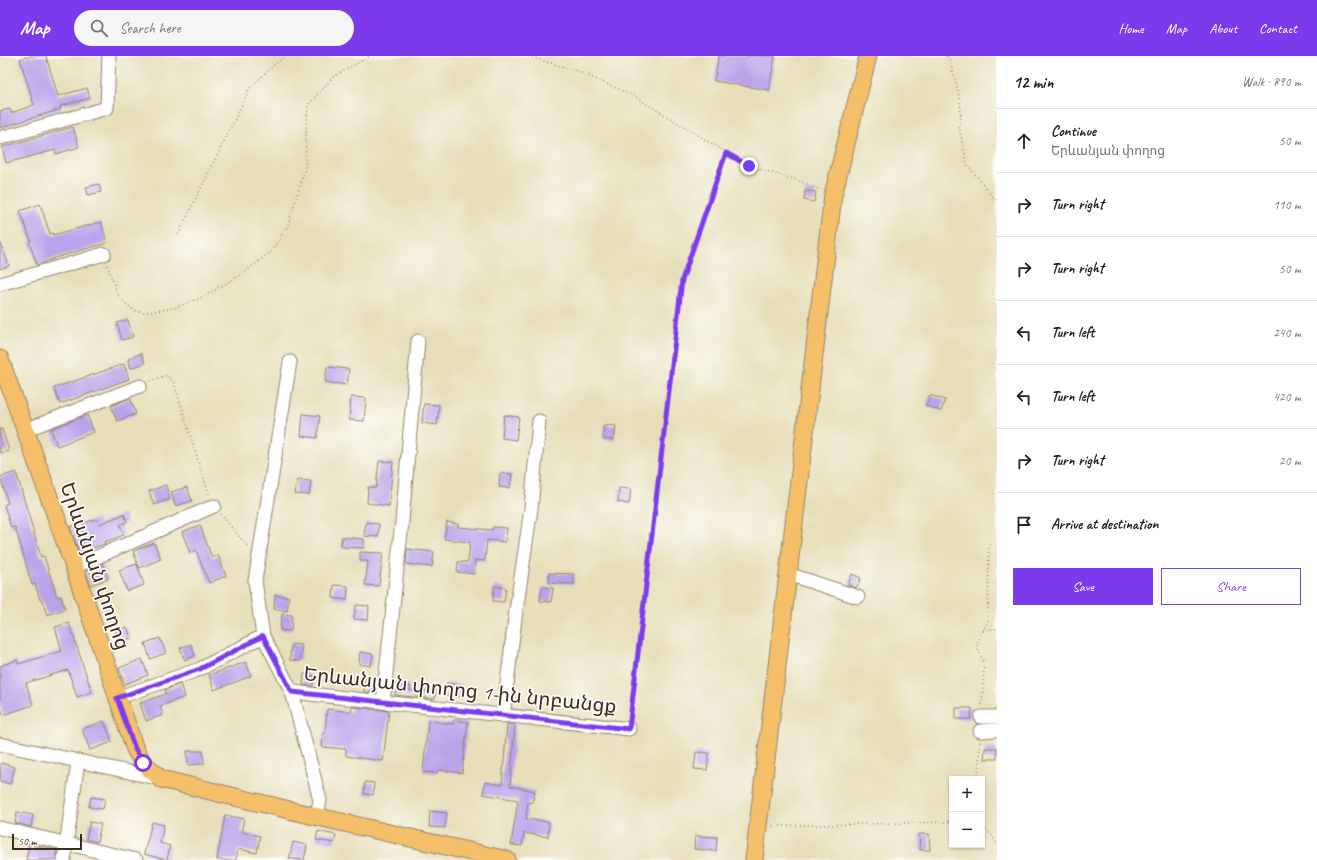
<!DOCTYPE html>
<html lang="en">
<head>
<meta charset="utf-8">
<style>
	:root { --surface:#fff; --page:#f6f6f6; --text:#222; --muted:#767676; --line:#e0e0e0; --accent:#7c3aed }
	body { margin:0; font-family:Caveat,"Noto Sans Armenian",sans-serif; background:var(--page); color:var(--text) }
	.controls { position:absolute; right:12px; bottom:12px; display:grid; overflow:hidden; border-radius:0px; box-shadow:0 1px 3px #0004 }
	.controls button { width:36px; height:36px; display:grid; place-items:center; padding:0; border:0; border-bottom:1px solid var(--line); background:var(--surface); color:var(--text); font:20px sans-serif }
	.scale { position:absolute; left:12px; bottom:10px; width:70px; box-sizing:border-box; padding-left:4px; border:2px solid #3b2a1e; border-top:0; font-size:11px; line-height:14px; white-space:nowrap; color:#3b2a1e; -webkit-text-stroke:3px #fdfcf7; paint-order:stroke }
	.stop { position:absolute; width:12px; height:12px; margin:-9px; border:3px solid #7c3aed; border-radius:50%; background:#fff }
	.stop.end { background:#7c3aed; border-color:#fff; box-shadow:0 1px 4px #0008 }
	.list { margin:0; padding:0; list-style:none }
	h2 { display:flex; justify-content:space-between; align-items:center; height:52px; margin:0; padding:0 16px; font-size:17px }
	h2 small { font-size:13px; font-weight:400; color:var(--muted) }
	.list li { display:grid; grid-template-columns:26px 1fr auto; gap:12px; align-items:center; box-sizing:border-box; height:64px; padding:0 16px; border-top:1px solid var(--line) }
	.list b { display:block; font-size:15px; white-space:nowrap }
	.list p { margin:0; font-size:13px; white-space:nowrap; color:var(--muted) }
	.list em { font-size:13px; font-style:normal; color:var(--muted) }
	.actions { display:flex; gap:8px; padding:12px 16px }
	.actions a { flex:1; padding:9px 0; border:1px solid var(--accent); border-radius:0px; text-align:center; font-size:14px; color:var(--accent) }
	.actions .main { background:var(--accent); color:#fff }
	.icon { flex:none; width:22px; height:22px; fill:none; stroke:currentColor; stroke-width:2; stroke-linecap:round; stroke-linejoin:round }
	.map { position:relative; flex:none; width:997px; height:804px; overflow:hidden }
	header { display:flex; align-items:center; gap:24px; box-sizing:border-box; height:56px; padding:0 20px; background:var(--accent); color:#fff }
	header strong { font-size:19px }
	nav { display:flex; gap:22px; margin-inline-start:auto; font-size:14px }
	.search { width:280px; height:36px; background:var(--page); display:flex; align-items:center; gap:10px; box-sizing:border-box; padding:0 14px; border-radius:22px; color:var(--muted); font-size:15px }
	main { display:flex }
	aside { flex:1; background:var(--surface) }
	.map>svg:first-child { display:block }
</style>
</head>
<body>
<header>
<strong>Map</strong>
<div class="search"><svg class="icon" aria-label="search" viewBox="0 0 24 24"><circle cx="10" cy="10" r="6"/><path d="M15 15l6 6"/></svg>Search here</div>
<nav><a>Home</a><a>Map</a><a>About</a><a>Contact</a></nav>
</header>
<main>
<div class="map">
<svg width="997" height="804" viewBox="0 0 997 804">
	<rect width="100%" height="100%" fill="#fdfcf7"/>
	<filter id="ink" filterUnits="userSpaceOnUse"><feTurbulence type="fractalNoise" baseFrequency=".025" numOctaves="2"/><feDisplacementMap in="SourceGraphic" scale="8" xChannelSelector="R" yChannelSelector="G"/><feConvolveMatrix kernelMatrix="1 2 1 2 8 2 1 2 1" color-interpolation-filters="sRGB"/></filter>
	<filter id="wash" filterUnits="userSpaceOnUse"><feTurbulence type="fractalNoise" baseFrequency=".012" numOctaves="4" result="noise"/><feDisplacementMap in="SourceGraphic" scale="16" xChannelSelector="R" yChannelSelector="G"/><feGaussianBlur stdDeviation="0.9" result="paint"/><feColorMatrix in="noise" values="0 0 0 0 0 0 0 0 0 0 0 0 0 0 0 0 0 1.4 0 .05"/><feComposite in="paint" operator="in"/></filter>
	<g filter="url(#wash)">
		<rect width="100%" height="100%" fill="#e7dfba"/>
		<g id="blocks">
			<g fill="#b9a4ec">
				<path d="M31 0H46L58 40 87 32 90 42 60 50 61 53 0 72V55L10 53 11 57 34 49 20 3Z"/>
				<path d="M719 0H775L769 34 714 25Z"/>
				<path d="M73 71 79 91 56 98 55 94 6 107 2 91Z"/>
				<path d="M99 128 101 136 88 139 86 131Z"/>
				<path d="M805 135 816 136 814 146 804 144Z"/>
				<path d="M40 148 50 178 53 177V179L101 166 107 187 61 200 37 209 29 186 31 185 20 155Z"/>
				<path d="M0 188H1L9 210 0 213Z"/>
				<path d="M128 264 133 281 122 284 117 267Z"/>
				<path d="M141 297 145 307 131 312 128 303Z"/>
				<path d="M124 308 129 323 60 348 54 332Z"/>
				<path d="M327 311 349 313 347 329 325 326Z"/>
				<path d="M930 339 945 344 941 355 926 350Z"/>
				<path d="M351 341 366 342 364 365 349 364Z"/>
				<path d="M130 342 136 358 117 365 111 350Z"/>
				<path d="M424 348 439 349 437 369 422 367Z"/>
				<path d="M303 358 320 360 317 382 301 380Z"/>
				<path d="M87 359 94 376 57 390 51 373Z"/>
				<path d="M504 359 519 361 516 384 502 382Z"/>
				<path d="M604 369 616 370 614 384 603 383Z"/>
				<path d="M0 373H2L9 395 0 397Z"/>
				<path d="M379 405 393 406 389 450 367 447 368 431 376 432Z"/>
				<path d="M16 416 41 501 44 500 57 541 61 540 65 553 47 559 42 544H40L35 528 32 529 15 471 11 472 4 449 8 447 0 421Z"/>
				<path d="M500 417 512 418 510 432 499 431Z"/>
				<path d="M297 424 311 425 309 439 295 438Z"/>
				<path d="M166 429 170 443 154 449 149 435Z"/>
				<path d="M187 431 192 445 175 450 171 436Z"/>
				<path d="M619 432 631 433 629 448 618 446Z"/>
				<path d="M124 458 127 466 120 469 124 479 104 486 105 488 79 496 70 471 97 463 99 468Z"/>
				<path d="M366 466 379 468 378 481 364 480Z"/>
				<path d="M447 466 458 468V471L492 474 493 471 507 472 505 486 487 484 485 505 475 504 474 518 457 516 458 506H468L470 486 444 483Z"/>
				<path d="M200 469 212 502 218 499 226 520 209 527 196 494 190 497 182 476Z"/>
				<path d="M342 481 364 483V492L341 491Z"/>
				<path d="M154 487 161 503 139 512 133 495Z"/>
				<path d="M407 493 434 496 432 511 406 508Z"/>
				<path d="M360 496 383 497 379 530 365 529 368 505H360Z"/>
				<path d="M102 507 108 523 91 529 86 515Z"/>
				<path d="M137 508 144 529 127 535 119 514Z"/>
				<path d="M549 517 574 518V528L549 527Z"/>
				<path d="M852 518 861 522 856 532 848 529Z"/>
				<path d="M334 529 348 530 347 544 333 542Z"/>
				<path d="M494 530 506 532 504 546 493 545Z"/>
				<path d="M542 531 553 532 551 546 540 545Z"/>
				<path d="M275 539 289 541 287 555 274 553Z"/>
				<path d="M356 549 369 550 368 564 354 563Z"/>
				<path d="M282 558 292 559 291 575 280 574Z"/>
				<path d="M69 567 92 636 77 641 68 614 26 627 33 649 3 659 0 649V610L17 604 18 608 62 595 55 571Z"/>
				<path d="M127 571 131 582 120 586 116 575Z"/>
				<path d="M160 582 166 597 150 603 145 587Z"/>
				<path d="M191 588 195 600 185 604 180 592Z"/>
				<path d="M291 588 302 589 300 605 290 604Z"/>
				<path d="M360 596 373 598 371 610 359 608Z"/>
				<path d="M142 603 148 619 125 628 119 612Z"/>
				<path d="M246 606 251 620 214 634 209 619Z"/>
				<path d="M304 618 314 620 313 630 303 629Z"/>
				<path d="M365 624 375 625 373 637 364 636Z"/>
				<path d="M447 627 463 629 461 641 445 639Z"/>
				<path d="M180 628 185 641 160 650 163 659 146 665 140 647 166 638 165 634Z"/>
				<path d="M396 628 410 629V635H435V643L395 639Z"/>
				<path d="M352 651 389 655 383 705 346 700V693L322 691 323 677H325L327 653 351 656Z"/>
				<path d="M956 652H972L971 663H956Z"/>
				<path d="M454 664 468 666 462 717 438 714 437 717 423 716 428 665 453 668Z"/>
				<path d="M104 665 112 686 90 694 82 673Z"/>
				<path d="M507 668 515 669 510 730 535 735 532 747 528 746 526 763 549 766 548 781 524 777 522 790 511 789 518 744 483 738 485 726 502 729Z"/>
				<path d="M985 692H997V703H984Z"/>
				<path d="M187 695H203L204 708 188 709Z"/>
				<path d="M696 696 709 697 707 714 694 713Z"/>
				<path d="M1 707 15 711 10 728 0 725Z"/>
				<path d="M365 726 374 727 373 739 364 738Z"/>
				<path d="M91 741 105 743 103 753 89 751Z"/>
				<path d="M430 755 447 757 445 772 429 771Z"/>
				<path d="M17 756 33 759 31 771 15 767Z"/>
				<path d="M225 759 244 763 241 776 260 780 257 797 238 793 236 804H217Z"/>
				<path d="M90 766 101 768 97 786 86 783Z"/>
				<path d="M152 766 164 769 160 787 170 790 167 804 144 798Z"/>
				<path d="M318 775 336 779 334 787 316 784Z"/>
				<path d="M919 778H929L930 794H920Z"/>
				<path d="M695 780 717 781 716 795 694 793Z"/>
				<path d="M293 786 307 789 304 804 289 803Z"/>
				<path d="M29 788 57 794 55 804H26Z"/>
			</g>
		</g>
	</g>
	<g filter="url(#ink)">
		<use href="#blocks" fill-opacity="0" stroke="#91846c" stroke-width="1"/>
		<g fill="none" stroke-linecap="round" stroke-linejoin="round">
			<g stroke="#91846c" stroke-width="15">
				<g id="minor">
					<path d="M0 82 107 52 109 0"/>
					<path d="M0 228 104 198"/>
					<path d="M290 306 255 525 263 580 292 636 320 744 317 761"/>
					<path d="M25 374 140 330"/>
					<path d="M74 511 214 450"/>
					<path d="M788 518 858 541"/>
					<path d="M292 636 629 673"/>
					<path d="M117 642 200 613 263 580"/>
					<path d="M383 646 402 466 418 285"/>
					<path d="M503 660 515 562 531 453 539 365"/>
					<path d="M981 661H997"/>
					<path d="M980 675 997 674"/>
					<path d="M0 688 161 723"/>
					<path d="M0 772 136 804"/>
					<path d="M64 804 78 706"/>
				</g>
			</g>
			<g stroke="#91846c" stroke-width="19">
				<g id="major">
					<path d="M0 303 74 511 135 693 143 707 161 723 310 759 507 804"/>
					<path d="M754 804 833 139 868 0"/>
				</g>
			</g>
			<g stroke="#91846c" stroke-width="1.5" stroke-dasharray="1 3" stroke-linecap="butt">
				<path d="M528 0 577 15 632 39 749 110 794 123 821 134"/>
				<path d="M947 0 951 8 959 39 961 57 959 71 967 108 997 146"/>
				<path d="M178 179 250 32 274 9 286 0"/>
				<path d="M107 209 119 242 132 253 143 257 174 252 203 241 242 218 272 195 288 169 305 113 306 79 308 49 333 21 370 0"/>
				<path d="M150 325 167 319 174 327 200 411 210 440"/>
				<path d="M221 458 248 491"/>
				<path d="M983 574 997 573"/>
				<path d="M982 649 984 608 977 590 978 584 988 565 989 486"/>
				<path d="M630 663 682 224 726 97"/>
				<path d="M978 723 980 685"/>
				<path d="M772 770 952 766"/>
				<path d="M982 772 991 778 997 789"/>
			</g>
			<use href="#minor" stroke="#fff" stroke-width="13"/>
			<use href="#major" stroke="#f6c06b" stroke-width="17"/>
		</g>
	</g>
	<g fill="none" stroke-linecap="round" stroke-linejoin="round" filter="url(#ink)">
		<path stroke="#7c3aed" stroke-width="5" d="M143 707 135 693 117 642 200 613 263 580 292 636 629 673 682 224 726 97 749 110"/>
	</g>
	<g text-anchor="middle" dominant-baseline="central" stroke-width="3.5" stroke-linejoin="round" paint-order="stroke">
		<g font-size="20" fill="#3b2a1e" stroke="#fdfcf7">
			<text transform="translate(95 510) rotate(71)">Երևանյան փողոց</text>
			<text transform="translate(460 634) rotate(6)">Երևանյան փողոց 1-ին նրբանցք</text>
		</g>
	</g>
</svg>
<div class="controls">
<button>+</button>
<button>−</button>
</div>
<div class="scale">50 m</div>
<div class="stop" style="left:143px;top:707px"></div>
<div class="stop end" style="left:749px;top:110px"></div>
</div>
<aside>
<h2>12 min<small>Walk · 890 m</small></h2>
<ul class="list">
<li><svg class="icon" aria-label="ahead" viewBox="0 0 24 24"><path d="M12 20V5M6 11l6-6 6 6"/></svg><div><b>Continue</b><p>Երևանյան փողոց</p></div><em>50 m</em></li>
<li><svg class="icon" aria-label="right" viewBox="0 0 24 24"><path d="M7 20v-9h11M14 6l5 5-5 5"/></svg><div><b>Turn right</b></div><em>110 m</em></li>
<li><svg class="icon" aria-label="right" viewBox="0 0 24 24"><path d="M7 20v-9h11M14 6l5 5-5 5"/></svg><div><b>Turn right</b></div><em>50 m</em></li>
<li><svg class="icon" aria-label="left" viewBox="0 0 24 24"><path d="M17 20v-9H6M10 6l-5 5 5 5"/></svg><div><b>Turn left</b></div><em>240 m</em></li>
<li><svg class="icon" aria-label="left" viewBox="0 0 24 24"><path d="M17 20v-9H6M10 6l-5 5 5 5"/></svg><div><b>Turn left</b></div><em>420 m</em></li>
<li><svg class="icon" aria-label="right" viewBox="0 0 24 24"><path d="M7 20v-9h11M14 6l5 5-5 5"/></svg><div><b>Turn right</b></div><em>20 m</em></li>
<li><svg class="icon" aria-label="arrive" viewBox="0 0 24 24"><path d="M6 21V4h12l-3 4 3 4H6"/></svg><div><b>Arrive at destination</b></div></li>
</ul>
<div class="actions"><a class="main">Save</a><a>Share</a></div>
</aside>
</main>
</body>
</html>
